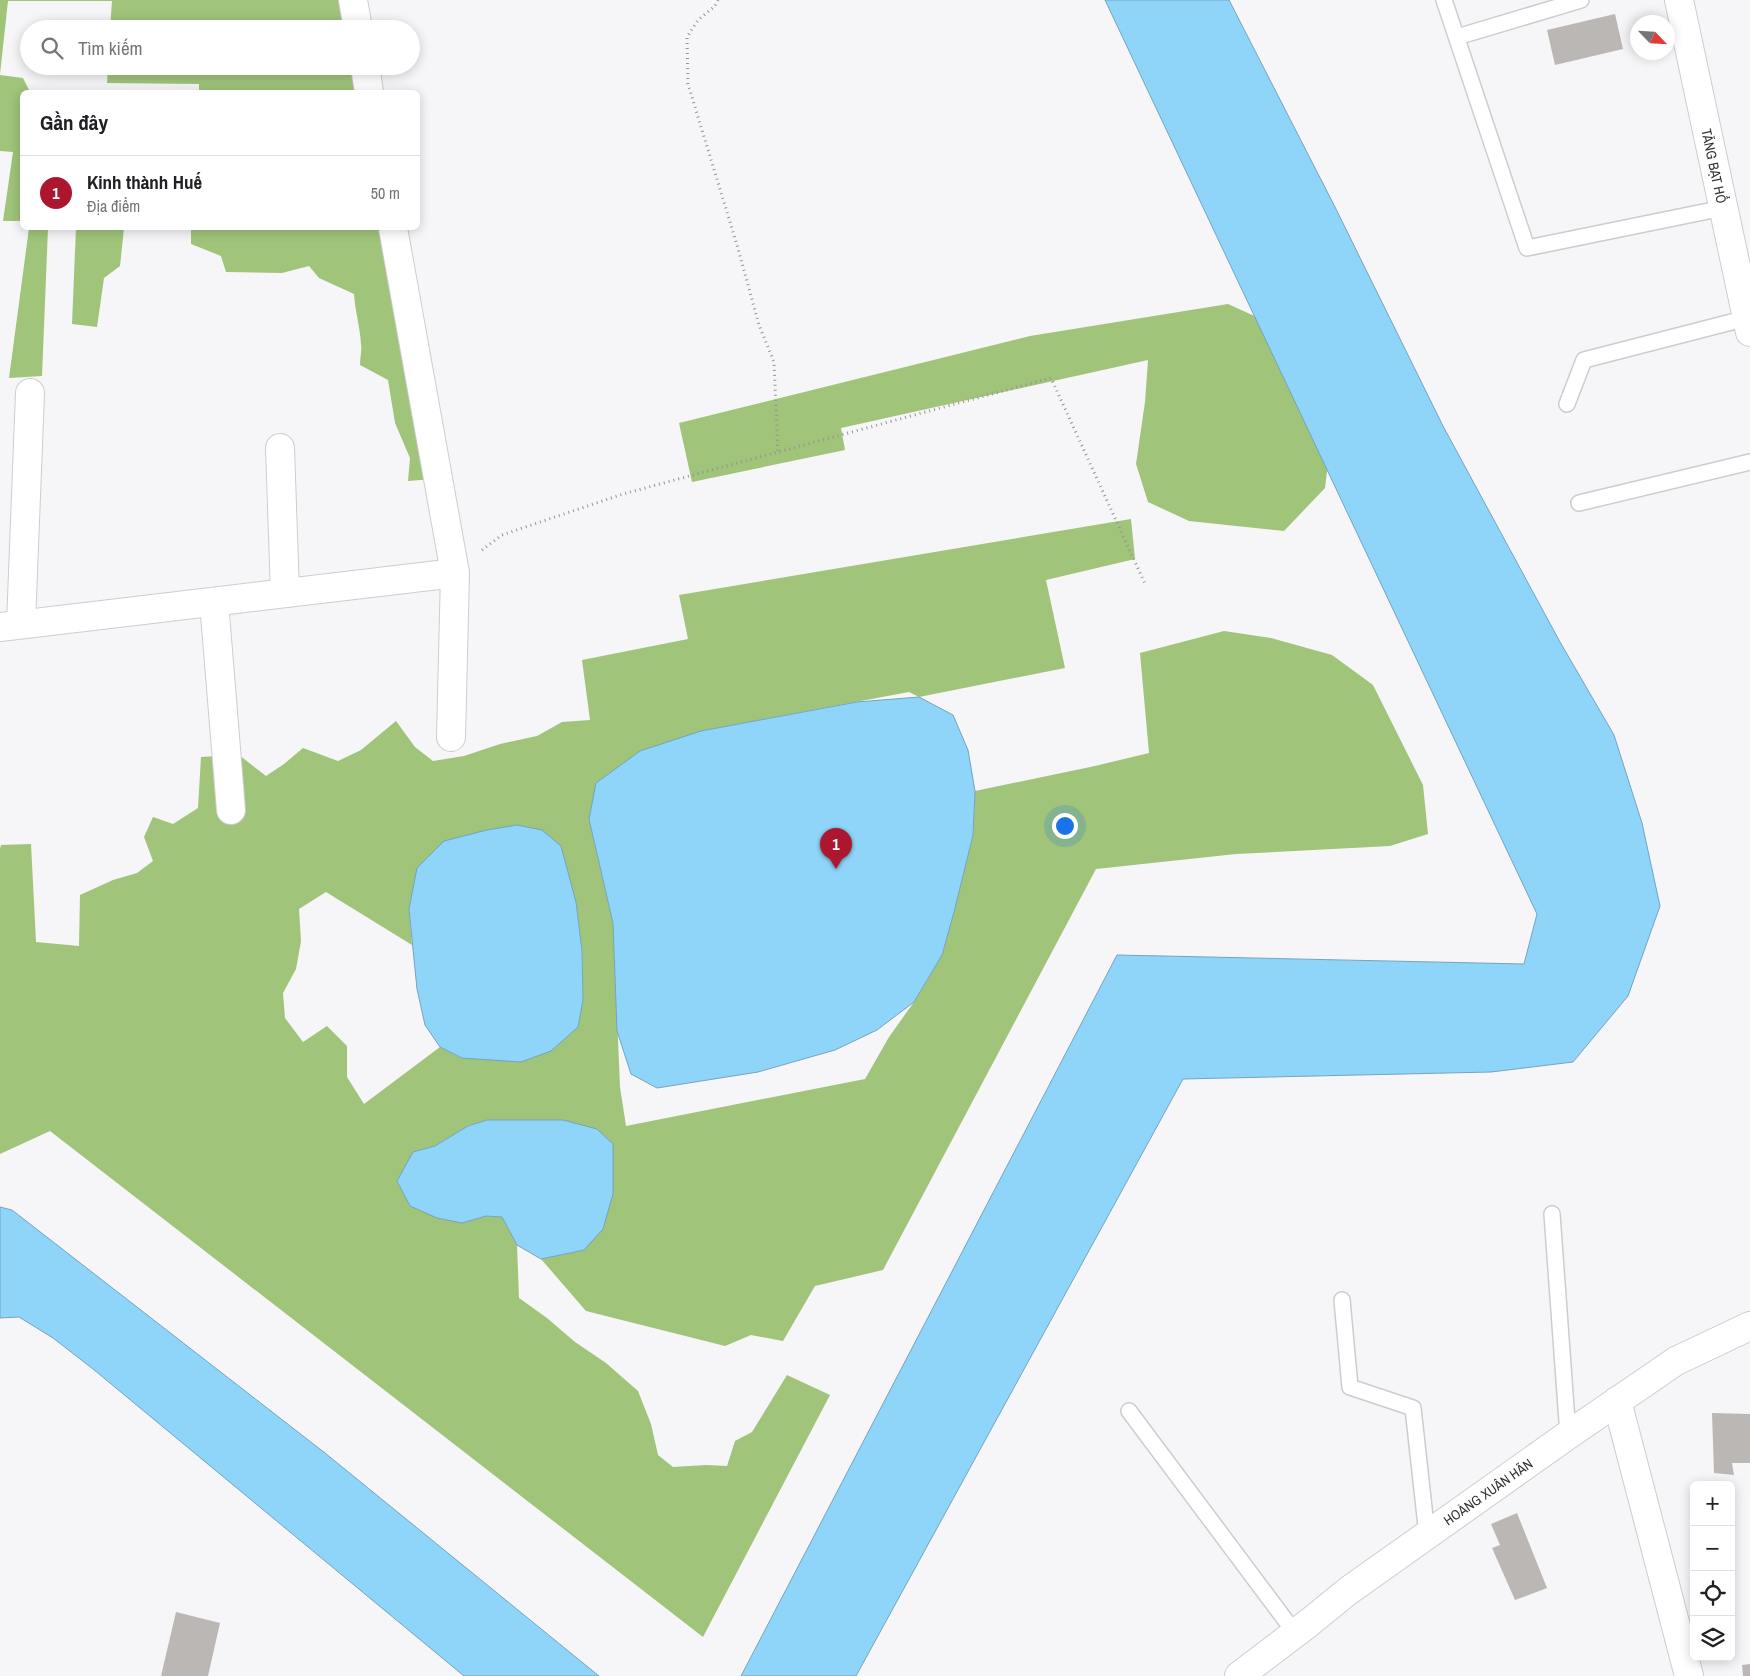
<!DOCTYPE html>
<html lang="vi">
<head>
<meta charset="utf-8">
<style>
	:root { --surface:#fff; --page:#f6f6f6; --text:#202124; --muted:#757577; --line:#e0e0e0; --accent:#ac172f }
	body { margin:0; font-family:"Archivo Narrow",sans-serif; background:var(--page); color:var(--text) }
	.controls { position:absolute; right:15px; bottom:15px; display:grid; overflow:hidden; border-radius:8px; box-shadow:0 2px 12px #0003 }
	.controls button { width:45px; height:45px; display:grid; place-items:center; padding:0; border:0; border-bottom:1px solid var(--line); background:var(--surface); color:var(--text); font:25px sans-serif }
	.compass { position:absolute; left:1630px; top:15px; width:45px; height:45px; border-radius:50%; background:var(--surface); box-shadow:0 2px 12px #0003; rotate:115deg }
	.you { position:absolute; left:1064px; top:825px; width:18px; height:18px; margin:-12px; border:4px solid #fff; border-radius:50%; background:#1a73e8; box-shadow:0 0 0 8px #1a73e833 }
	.badge { display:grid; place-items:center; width:32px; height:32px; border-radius:50%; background:var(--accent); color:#fff; font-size:16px; font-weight:700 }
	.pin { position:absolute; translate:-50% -41px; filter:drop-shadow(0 1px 2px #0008) }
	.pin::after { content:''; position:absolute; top:26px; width:18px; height:15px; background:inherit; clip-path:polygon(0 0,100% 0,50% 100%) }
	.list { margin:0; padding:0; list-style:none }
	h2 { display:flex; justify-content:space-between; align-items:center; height:65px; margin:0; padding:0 20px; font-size:21px }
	h2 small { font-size:16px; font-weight:400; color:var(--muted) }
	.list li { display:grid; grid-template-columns:32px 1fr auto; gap:15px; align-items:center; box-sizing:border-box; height:75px; padding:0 20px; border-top:1px solid var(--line) }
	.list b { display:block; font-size:19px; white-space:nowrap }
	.list p { margin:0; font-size:16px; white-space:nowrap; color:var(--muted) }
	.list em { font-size:16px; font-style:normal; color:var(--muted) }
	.icon { flex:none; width:28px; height:28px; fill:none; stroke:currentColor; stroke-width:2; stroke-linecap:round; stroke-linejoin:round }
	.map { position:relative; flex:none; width:1750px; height:1676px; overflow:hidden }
	.search { position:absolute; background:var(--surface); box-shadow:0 2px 12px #0003; left:20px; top:20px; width:400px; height:55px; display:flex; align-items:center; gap:12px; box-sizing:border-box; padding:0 18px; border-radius:28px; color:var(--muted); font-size:19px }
	.panel { position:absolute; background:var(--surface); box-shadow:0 2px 12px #0003; left:20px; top:90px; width:400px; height:140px; border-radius:8px }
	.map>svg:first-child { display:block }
</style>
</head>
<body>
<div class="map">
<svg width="1750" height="1676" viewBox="0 0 1750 1676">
	<rect width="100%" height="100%" fill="#f6f5f8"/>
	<g fill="#9fc47a" fill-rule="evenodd">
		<path d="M0 0H343L348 29H110L112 1H8L0 74Z"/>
		<path d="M108 66H355L360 92H199V84L107 83Z"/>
		<path d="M0 75 23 78 30 92H22V221H3L13 152 0 151Z"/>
		<path d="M29 228H48L42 376 9 378Z"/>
		<path d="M76 228H124L120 266 104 278 97 327 72 324Z"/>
		<path d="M191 228H386L433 479 408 481 410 458 395 423 388 380 360 365C360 358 362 350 361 344 360 327 355 311 354 294L319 278 309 266 282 273 226 272 221 256 191 244Z"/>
		<path d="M1228 304 1285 330 1332 430 1325 488 1284 531 1189 521 1148 502 1136 464 1145 402 1148 360 841 428 845 450 692 482 679 423 1030 336Z"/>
		<path d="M1131 519 1135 559 1046 580 1065 668 919 697 909 692 701 731 589 819 613 923 620 1087 626 1126 865 1079 889 1037 914 1002 942 955 954 912 973 835 975 791 1095 766 1149 753 1140 653 1224 631 1271 638 1332 655 1373 685 1423 785 1428 834 1390 846 1236 854 1096 869 883 1270 815 1286 783 1341 751 1335 725 1346 586 1311 541 1259 584 1250 563 1120H487L468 1126 435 1146 413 1152 461 1223 486 1216 502 1217 517 1245 519 1298 547 1318 575 1342 606 1363 638 1391 651 1424 658 1455 673 1467 706 1465 727 1466 735 1441 752 1432 787 1375 830 1395 703 1637 50 1131 0 1154V849L1 845 31 844 36 942 79 946 80 895 113 880 137 873 153 861 144 837 153 817 173 824 198 808 201 757 239 755 266 776 284 764 303 748 338 761 361 750 396 721 415 747 433 761 464 756 500 744 537 736 562 722 590 720 582 660 688 639 679 595ZM326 892 412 945 409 909 576 902 582 951 583 1000 462 1058 440 1047 364 1104 347 1077V1046L327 1026 303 1042 285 1018 283 993 296 969 301 941 299 909Z"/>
	</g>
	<g fill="#8fd5f9" stroke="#74a4be">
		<path d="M1105 0H1229L1335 207 1443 426 1560 642 1614 735 1642 823 1660 906 1628 996 1573 1062 1491 1072 1183 1079 856 1676H741L1117 955 1524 964 1537 914Z"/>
		<path d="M919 697 953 715 968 750 975 791 973 835 954 912 942 955 914 1002 877 1030 835 1050 758 1072 657 1088 631 1074 617 1031 613 923 589 819 596 783 640 751 701 731 857 702Z"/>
		<path d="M517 825 542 830 561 846 576 902 582 951 583 1000 578 1027 551 1051 521 1062 462 1058 440 1047 425 1025 417 989 409 909 417 868 444 841 487 830Z"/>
		<path d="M487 1120H563L597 1129 613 1144V1194L603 1229 584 1250 541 1259 517 1245 502 1217 486 1216 462 1223 437 1218 410 1206 397 1181 413 1152 435 1146 468 1126Z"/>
		<path d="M0 1207 12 1210 325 1453 599 1676H464L93 1369 53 1338 19 1317 0 1318Z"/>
	</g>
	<g fill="#bab7b5">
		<path d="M1615 14 1623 49 1555 65 1547 30Z"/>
		<path d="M1712 1413 1750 1414V1463H1732L1734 1475 1714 1473Z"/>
		<path d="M1517 1513 1547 1588 1515 1600 1492 1548 1500 1545 1491 1524Z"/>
		<path d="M176 1612 220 1623 208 1676H161Z"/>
		<path d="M1750 1664V1676H1743L1742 1665Z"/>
	</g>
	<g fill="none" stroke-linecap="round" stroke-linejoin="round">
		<g stroke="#ceccd0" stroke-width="18">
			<g id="service">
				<path d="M1444 0 1527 248 1723 208"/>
				<path d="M1457 37 1581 0"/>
				<path d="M1567 404 1584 360 1747 318"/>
				<path d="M1579 503 1750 462"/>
				<path d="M1552 1214 1568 1435"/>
				<path d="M1342 1300 1350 1387 1413 1408 1427 1535"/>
				<path d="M1129 1411 1295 1633"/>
			</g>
		</g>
		<g stroke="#ceccd0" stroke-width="30">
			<g id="minor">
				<path d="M353 0 358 29"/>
				<path d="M365 66 369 92"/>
				<path d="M393 228 455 573 451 737"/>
				<path d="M280 448 285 593"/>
				<path d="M214 602 231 810"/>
				<path d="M21 624 30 393"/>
				<path d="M0 627 455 573"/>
				<path d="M1617 1401 1689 1676"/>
				<path d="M1239 1676 1310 1622 1348 1591 1568 1435 1676 1361 1750 1326"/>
			</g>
		</g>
		<g stroke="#ceccd0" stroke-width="30">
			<path id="secondary" d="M1679 0 1750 332"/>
		</g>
		<g stroke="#959496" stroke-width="3" stroke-dasharray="1 4" stroke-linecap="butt">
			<path d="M718 0 715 6 698 20 687 37 688 84 737 245 759 325 774 362 778 453"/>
			<path d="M482 550 502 535 623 494 1051 378 1146 586"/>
		</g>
		<use href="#service" stroke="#fff" stroke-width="15"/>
		<use href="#minor" stroke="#fff" stroke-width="28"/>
		<use href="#secondary" stroke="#fff" stroke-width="28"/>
	</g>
	<g text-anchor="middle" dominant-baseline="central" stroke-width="4" stroke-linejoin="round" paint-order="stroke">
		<g font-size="14" fill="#343334" stroke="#fff">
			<text transform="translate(1714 166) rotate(78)">TĂNG BẠT HỔ</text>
			<text transform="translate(1488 1492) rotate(-35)">HOÀNG XUÂN HÃN</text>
		</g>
	</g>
</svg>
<div class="controls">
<button>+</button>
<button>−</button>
<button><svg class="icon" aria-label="locate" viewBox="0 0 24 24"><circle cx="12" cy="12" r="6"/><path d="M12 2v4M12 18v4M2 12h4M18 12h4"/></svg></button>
<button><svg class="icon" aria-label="layers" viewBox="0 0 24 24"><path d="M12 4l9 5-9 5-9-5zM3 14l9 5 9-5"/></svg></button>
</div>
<svg class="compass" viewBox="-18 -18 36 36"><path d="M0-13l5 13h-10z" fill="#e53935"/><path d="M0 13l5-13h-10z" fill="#757577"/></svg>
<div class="you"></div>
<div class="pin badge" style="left:836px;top:869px">1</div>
<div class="search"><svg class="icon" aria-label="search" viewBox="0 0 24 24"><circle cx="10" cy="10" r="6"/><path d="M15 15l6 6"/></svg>Tìm kiếm</div>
<section class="panel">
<h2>Gần đây<small></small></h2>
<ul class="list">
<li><span class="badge">1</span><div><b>Kinh thành Huế</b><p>Địa điểm</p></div><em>50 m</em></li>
</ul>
</section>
</div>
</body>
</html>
